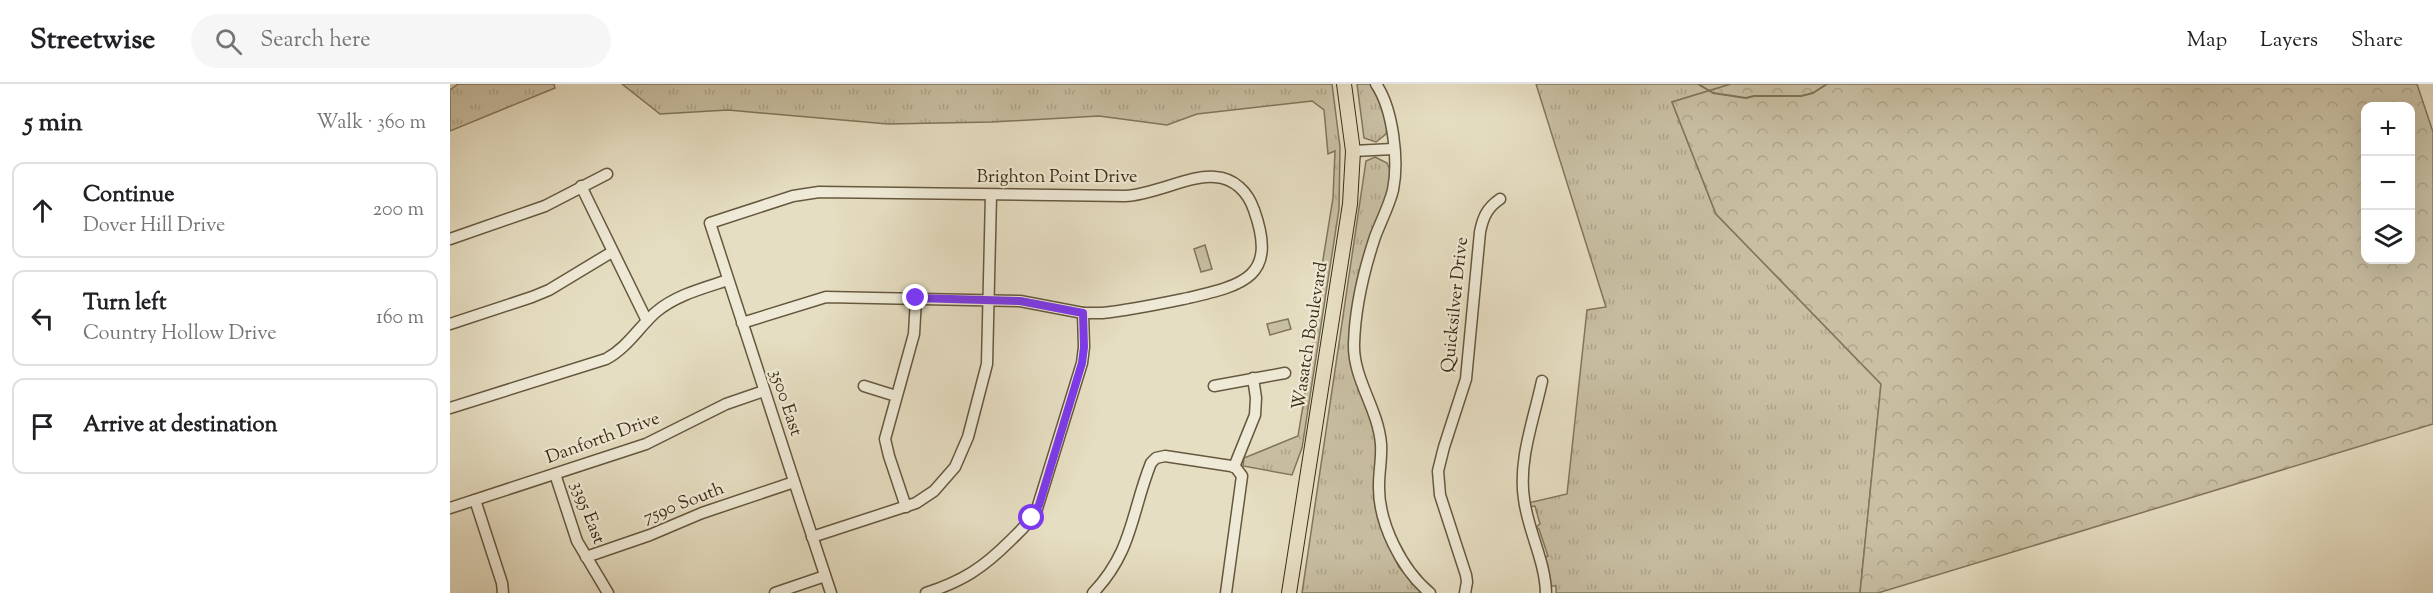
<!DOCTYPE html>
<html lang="en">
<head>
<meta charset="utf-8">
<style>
	:root { --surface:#fff; --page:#f6f6f6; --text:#202124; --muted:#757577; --line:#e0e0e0 }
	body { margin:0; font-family:"Sorts Mill Goudy",serif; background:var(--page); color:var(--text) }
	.controls { position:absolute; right:18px; top:18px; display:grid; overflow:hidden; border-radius:12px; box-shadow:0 6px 24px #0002 }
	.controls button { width:54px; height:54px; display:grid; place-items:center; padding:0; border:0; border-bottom:2px solid var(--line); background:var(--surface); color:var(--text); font:30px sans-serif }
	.stop { position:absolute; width:18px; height:18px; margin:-14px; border:4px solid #7c3aed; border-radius:50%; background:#fff }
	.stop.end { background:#7c3aed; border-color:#fff; box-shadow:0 2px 6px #0008 }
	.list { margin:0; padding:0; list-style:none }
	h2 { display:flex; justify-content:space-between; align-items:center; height:78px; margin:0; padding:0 24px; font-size:26px }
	h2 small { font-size:20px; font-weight:400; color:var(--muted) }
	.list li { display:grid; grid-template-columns:39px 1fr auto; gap:18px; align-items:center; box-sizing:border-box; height:96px; margin:0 12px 12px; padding:0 12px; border:2px solid var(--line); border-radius:12px }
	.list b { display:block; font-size:22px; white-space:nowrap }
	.list p { margin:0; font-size:20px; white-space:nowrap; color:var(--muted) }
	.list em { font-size:20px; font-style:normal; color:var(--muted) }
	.icon { flex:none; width:33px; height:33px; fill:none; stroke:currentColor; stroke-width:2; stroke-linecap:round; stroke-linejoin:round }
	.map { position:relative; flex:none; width:1983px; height:509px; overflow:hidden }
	header { display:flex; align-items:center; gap:36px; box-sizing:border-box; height:84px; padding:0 30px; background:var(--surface); border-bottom:2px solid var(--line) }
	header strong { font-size:28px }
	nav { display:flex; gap:33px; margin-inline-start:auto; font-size:21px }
	.search { width:420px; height:54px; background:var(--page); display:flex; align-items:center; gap:15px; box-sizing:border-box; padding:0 21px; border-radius:33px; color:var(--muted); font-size:22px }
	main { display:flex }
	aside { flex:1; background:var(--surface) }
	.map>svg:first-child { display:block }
</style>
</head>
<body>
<header>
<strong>Streetwise</strong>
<div class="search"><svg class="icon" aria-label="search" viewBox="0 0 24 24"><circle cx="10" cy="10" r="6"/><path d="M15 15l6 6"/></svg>Search here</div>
<nav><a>Map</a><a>Layers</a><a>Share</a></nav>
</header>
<main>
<aside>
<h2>5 min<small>Walk · 360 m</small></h2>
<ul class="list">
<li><svg class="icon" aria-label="ahead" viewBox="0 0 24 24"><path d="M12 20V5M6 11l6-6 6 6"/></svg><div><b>Continue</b><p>Dover Hill Drive</p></div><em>200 m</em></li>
<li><svg class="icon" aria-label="left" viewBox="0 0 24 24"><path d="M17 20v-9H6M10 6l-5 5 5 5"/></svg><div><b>Turn left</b><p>Country Hollow Drive</p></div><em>160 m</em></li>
<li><svg class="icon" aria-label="arrive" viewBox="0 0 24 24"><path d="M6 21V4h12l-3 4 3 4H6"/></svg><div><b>Arrive at destination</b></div></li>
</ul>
</aside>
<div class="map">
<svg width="1983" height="509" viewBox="0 0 1983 509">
	<defs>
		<pattern id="grass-tufts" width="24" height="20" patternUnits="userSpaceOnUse" patternTransform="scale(1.5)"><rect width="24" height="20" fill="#c9c0a4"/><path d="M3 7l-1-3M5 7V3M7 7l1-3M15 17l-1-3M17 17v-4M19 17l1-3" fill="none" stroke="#aea58c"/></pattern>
		<pattern id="forest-crowns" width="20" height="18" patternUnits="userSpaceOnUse" patternTransform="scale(1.5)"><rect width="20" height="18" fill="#c9c0a4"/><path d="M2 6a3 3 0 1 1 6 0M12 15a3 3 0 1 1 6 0" fill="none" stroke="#aea58c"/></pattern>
	</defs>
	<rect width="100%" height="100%" fill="#e6dec2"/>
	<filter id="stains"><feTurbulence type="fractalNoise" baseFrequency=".00333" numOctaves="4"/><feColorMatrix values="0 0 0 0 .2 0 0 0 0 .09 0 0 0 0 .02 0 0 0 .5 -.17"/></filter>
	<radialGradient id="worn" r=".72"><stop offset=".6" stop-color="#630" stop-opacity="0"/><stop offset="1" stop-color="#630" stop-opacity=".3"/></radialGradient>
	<g fill="url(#grass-tufts)" stroke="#82765b" stroke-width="1.5">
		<path d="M8 0H104L105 4 0 47V6Z"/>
		<path d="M172 0H882L890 63 889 125 852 364 842 391 793 382 794 374 848 352 866 242 870 194 883 114 885 67 878 70 874 26 862 17 747 30 717 41 649 32 542 38 438 40 278 26 210 30Z"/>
		<path d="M907 0H920C930 15 940 31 936 50L926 58 914 54Z"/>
		<path d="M1086 0H1281L1222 18 1266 130 1431 300 1410 509H1106V502H1101L1095 473 1098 472 1089 445 1086 443 1090 440 1085 422 1079 423 1078 419 1117 410 1137 226 1156 223Z"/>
		<path d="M925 73 937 79 940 86 939 101 901 242 916 319 927 361 929 432 941 466 949 483 972 509H852L916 77Z"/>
	</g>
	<path fill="url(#forest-crowns)" stroke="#82765b" stroke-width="1.5" fill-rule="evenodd" d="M1281 0H1967L1983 48V340L1428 509H1410L1431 300 1266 130 1222 18ZM1916 22H1960V176H1916Z"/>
	<g fill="#c9c0a4" stroke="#82765b" stroke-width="1.5">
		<path d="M755 161 762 185 751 188 744 165Z"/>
		<path d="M838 235 841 245 820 251 817 240Z"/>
	</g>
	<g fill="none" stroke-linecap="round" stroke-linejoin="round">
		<path stroke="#7f7258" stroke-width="2" d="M1248 0 1263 9 1296 14 1304 12H1351L1363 9 1377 0"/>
		<g stroke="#66583e" stroke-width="13">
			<g id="minor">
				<path d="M926 0C943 25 949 76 943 106 939 122 931 137 925 153 914 186 905 225 904 260 903 295 928 324 931 360 932 374 929 387 929 401 928 439 952 486 980 509"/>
				<path d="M903 67 943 65"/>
				<path d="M131 102 197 237"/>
				<path d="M0 155 95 122 157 90"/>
				<path d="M292 239 376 213 570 217 633 229H652C681 226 709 220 738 214 794 201 828 193 804 126 798 108 784 94 765 93 741 90 704 111 675 112L369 108 343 112 260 139C300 263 340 386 381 509"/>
				<path d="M0 240 82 213 99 206 162 168"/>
				<path d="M1092 297C1084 335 1068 376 1074 415 1078 447 1095 476 1096 509"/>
				<path d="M414 302 446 312"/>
				<path d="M764 302 835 289"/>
				<path d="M0 324 156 275C177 264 189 243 206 228 226 211 254 204 278 196"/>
				<path d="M784 383 805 331 806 314 803 294"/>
				<path d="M105 390 127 457 158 509"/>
				<path d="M25 416 52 499 53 509"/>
				<path d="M456 423 439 372 435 355 464 250 466 215"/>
				<path d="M0 424 196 360 276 320 314 307"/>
				<path d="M362 453 466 419 484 407 505 383 518 353 537 280 541 111"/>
				<path d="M136 473 200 451 252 429 344 398"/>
				<path d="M325 509 375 492"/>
				<path d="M476 509C513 497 533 484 561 456 570 447 579 439 586 428L632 279 634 263 633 229"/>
				<path d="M643 509C683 467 681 429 701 379L706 374 715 372 781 382 786 384 792 392 776 509"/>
				<path d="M1015 509 1017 498 1016 491 990 411 988 387 994 363 1016 295 1030 148C1033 133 1037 124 1050 115"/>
			</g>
		</g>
		<g stroke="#3c2b12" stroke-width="16">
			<path id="major" d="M839 509 900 120 903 67 894 0"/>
		</g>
		<use href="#minor" stroke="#efead7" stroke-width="10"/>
		<use href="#major" stroke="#e6dec2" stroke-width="14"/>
	</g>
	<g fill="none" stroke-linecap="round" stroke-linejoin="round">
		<path stroke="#7c3aed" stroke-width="8" d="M466 214 570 217 633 229 634 263 632 279 589 421 582 434"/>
	</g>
	<g text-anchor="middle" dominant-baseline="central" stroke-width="4.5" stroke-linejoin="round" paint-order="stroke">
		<g font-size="18" fill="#3c2b12" stroke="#efead7">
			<text x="607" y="94">Brighton Point Drive</text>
			<text transform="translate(1006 221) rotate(-84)">Quicksilver Drive</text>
			<text transform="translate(861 252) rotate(-81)">Wasatch Boulevard</text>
			<text transform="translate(335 319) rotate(72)">3500 East</text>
			<text transform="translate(153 355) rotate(-20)">Danforth Drive</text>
			<text transform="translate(234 420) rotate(-21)">7590 South</text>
			<text transform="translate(137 429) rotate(69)">3395 East</text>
		</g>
	</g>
	<rect width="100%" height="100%" filter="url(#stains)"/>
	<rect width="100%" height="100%" fill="url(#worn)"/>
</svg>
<div class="controls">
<button>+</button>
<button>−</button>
<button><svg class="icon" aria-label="layers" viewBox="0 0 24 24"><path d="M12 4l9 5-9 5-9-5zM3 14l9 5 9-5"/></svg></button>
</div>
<div class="stop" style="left:582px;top:434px"></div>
<div class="stop end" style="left:466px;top:214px"></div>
</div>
</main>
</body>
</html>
